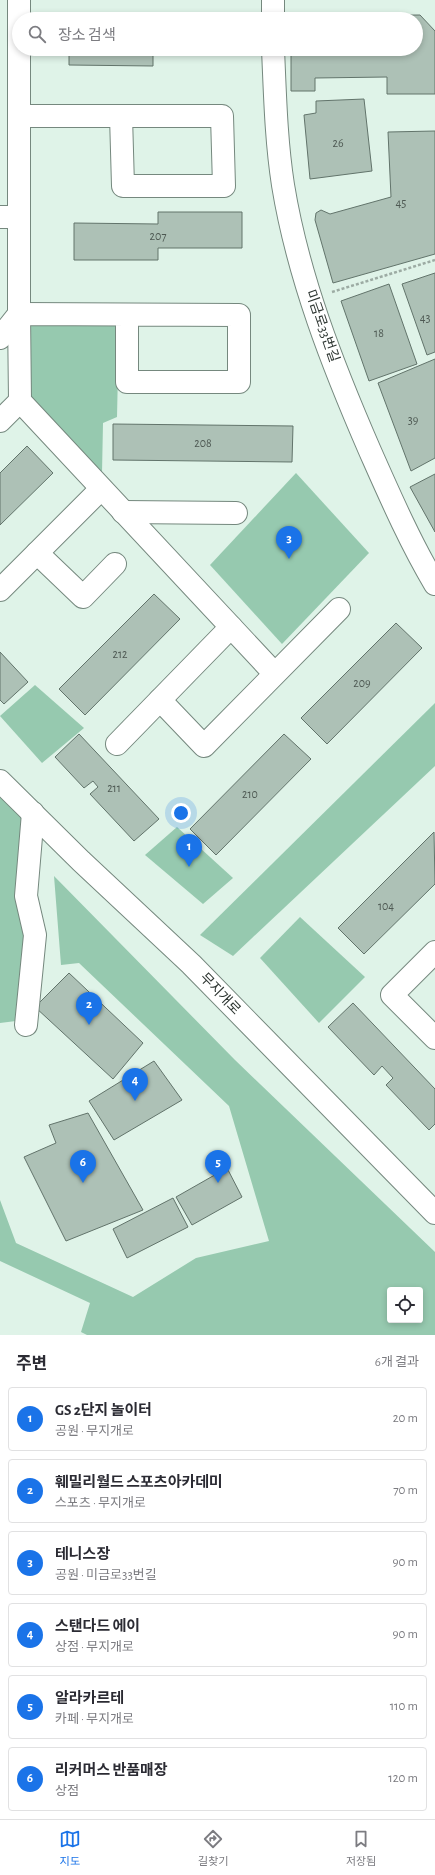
<!DOCTYPE html>
<html lang="ko">
<head>
<meta charset="utf-8">
<style>
	:root { --surface:#fff; --page:#f7f7f7; --text:#2b2b33; --muted:#7c7c81; --line:#e1e1e2; --accent:#1a73e8 }
	body { margin:0; font-family:"Alegreya Sans","Noto Sans KR",sans-serif; background:var(--page); color:var(--text) }
	.controls { position:absolute; right:12px; bottom:12px; display:grid; overflow:hidden; border-radius:4px; box-shadow:0 2px 6px #0003 }
	.controls button { width:36px; height:36px; display:grid; place-items:center; padding:0; border:0; border-bottom:1px solid var(--line); background:var(--surface); color:var(--text); font:20px sans-serif }
	.you { position:absolute; left:181px; top:813px; width:14px; height:14px; margin:-10px; border:3px solid #fff; border-radius:50%; background:#1a73e8; box-shadow:0 0 0 6px #1a73e833 }
	.badge { display:grid; place-items:center; width:26px; height:26px; border-radius:50%; background:var(--accent); color:#fff; font-size:13px; font-weight:700 }
	.pin { position:absolute; translate:-50% -33px; filter:drop-shadow(0 1px 2px #0008) }
	.pin::after { content:''; position:absolute; top:21px; width:14px; height:12px; background:inherit; clip-path:polygon(0 0,100% 0,50% 100%) }
	.list { margin:0; padding:0; list-style:none }
	h2 { display:flex; justify-content:space-between; align-items:center; height:52px; margin:0; padding:0 16px; font-size:17px }
	h2 small { font-size:13px; font-weight:400; color:var(--muted) }
	.list li { display:grid; grid-template-columns:26px 1fr auto; gap:12px; align-items:center; box-sizing:border-box; height:64px; margin:0 8px 8px; padding:0 8px; border:1px solid var(--line); border-radius:4px }
	.list b { display:block; font-size:15px; white-space:nowrap }
	.list p { margin:0; font-size:13px; white-space:nowrap; color:var(--muted) }
	.list em { font-size:13px; font-style:normal; color:var(--muted) }
	.icon { flex:none; width:22px; height:22px; fill:none; stroke:currentColor; stroke-width:2; stroke-linecap:round; stroke-linejoin:round }
	.map { position:relative; flex:none; width:435px; height:1335px; overflow:hidden }
	.search { position:absolute; background:var(--surface); box-shadow:0 2px 6px #0003; left:12px; right:12px; top:12px; height:44px; display:flex; align-items:center; gap:10px; box-sizing:border-box; padding:0 14px; border-radius:22px; color:var(--muted); font-size:15px }
	.sheet { height:484px; background:var(--surface) }
	nav { display:flex; justify-content:space-around; align-items:center; box-sizing:border-box; height:56px; border-top:1px solid var(--line); background:var(--surface); font-size:11px; color:var(--muted) }
	nav a { display:grid; justify-items:center; gap:2px }
	nav .on { color:var(--accent) }
	.map>svg:first-child { display:block }
</style>
</head>
<body>
<div class="map">
<svg width="435" height="1335" viewBox="0 0 435 1335">
	<rect width="100%" height="100%" fill="#dff3e8"/>
	<g fill="#96c9af" fill-rule="evenodd">
		<path d="M29 325H119L117 417 103 423 102 473 30 399Z"/>
		<path d="M296 473 369 553 282 644 210 565Z"/>
		<path d="M35 685 84 728 42 763 0 716Z"/>
		<path d="M435 703V766L233 956 200 935Z"/>
		<path d="M0 790 27 819 29 938 16 1021 0 1023Z"/>
		<path d="M177 827 233 878 203 904 145 855Z"/>
		<path d="M54 876 235 1060 435 1252V1335H87L81 1332 90 1303 0 1261V1200L16 1243 133 1297 196 1258 269 1241 229 1106 79 963 61 965ZM390 1290H420V1320H390Z"/>
		<path d="M300 917 365 977 319 1023 260 958Z"/>
	</g>
	<g fill="#adc1b6" stroke="#62746b">
		<path d="M420 15 435 31V94H387V77L315 78V91H291V49H416V19H304L307 16Z"/>
		<rect x="153" y="17" width="84" height="2"/>
		<path d="M69 49H237V54L153 53V66L69 65Z"/>
		<path d="M364 99 372 171 310 179 304 115 316 113V101Z"/>
		<path d="M435 131V254L333 283 315 220 316 213 321 210 330 214 391 197 388 132Z"/>
		<path d="M158 212H242V248H158V260H74V223L158 224Z"/>
		<path d="M435 273V352L427 355 402 284Z"/>
		<path d="M389 284 417 364 369 381 341 301Z"/>
		<path d="M435 359V458L411 471 378 383Z"/>
		<path d="M113 424 293 426 292 462 113 460Z"/>
		<path d="M27 446 53 473 0 525V473Z"/>
		<path d="M435 474V532L410 487Z"/>
		<path d="M154 594 180 619 85 715 59 689Z"/>
		<path d="M396 623 422 648 327 744 301 718Z"/>
		<path d="M0 652 28 682 4 704 0 700Z"/>
		<path d="M79 734 159 819 134 841 90 794 98 787 93 781 84 788 55 757Z"/>
		<path d="M284 734 311 759 216 855 190 829Z"/>
		<path d="M434 832 435 884 364 954 338 928Z"/>
		<path d="M69 973 143 1043 113 1079 35 1007Z"/>
		<path d="M353 1003 435 1089V1124L429 1130 386 1085 393 1078 382 1066 374 1075 328 1027Z"/>
		<path d="M154 1061 182 1100 114 1140 89 1101Z"/>
		<path d="M88 1113 143 1210 66 1241 24 1157 56 1143 49 1125Z"/>
		<path d="M227 1168 242 1197 192 1225 176 1197Z"/>
		<path d="M173 1198 188 1227 127 1258 113 1229Z"/>
	</g>
	<g fill="none" stroke-linecap="round" stroke-linejoin="round">
		<g stroke="#75887e" stroke-width="24">
			<g id="minor">
				<path d="M273 19V0"/>
				<path d="M273 49C275 94 276 140 283 185 298 277 333 366 370 451 390 496 410 542 435 584"/>
				<path d="M19 116H222L224 186H123L121 116"/>
				<path d="M0 217H19"/>
				<path d="M127 315V382H239V315L19 314 20 401 274 673"/>
				<path d="M0 338 19 314V0"/>
				<path d="M0 421 20 401"/>
				<path d="M123 512 236 513"/>
				<path d="M37 553 83 597 115 564"/>
				<path d="M0 590 101 489"/>
				<path d="M160 700 204 746 339 609"/>
				<path d="M117 744 231 627"/>
				<path d="M0 781 81 861 191 964 435 1213"/>
				<path d="M435 952 392 995 435 1038"/>
				<path d="M26 1025 35 935 26 896 33 813"/>
			</g>
		</g>
		<path stroke="#9caba3" stroke-width="2.5" stroke-dasharray="3 2" stroke-linecap="butt" d="M332 292 435 260"/>
		<use href="#minor" stroke="#fff" stroke-width="22"/>
	</g>
	<g text-anchor="middle" dominant-baseline="central" stroke-width="3" stroke-linejoin="round" paint-order="stroke">
		<g font-size="12" fill="#4e5953">
			<text x="338" y="143">26</text>
			<text x="401" y="203">45</text>
			<text x="158" y="236">207</text>
			<text x="425" y="318">43</text>
			<text x="379" y="333">18</text>
			<text x="413" y="420">39</text>
			<text x="203" y="443">208</text>
			<text x="120" y="654">212</text>
			<text x="362" y="683">209</text>
			<text x="114" y="788">211</text>
			<text x="250" y="794">210</text>
			<text x="386" y="906">104</text>
		</g>
		<g font-size="14" fill="#2e3632" stroke="#fff">
			<text transform="translate(322 326) rotate(71)">미금로33번길</text>
			<text transform="translate(220 994) rotate(46)">무지개로</text>
		</g>
	</g>
</svg>
<div class="controls">
<button><svg class="icon" aria-label="locate" viewBox="0 0 24 24"><circle cx="12" cy="12" r="6"/><path d="M12 2v4M12 18v4M2 12h4M18 12h4"/></svg></button>
</div>
<div class="you"></div>
<div class="pin badge" style="left:189px;top:867px">1</div>
<div class="pin badge" style="left:89px;top:1025px">2</div>
<div class="pin badge" style="left:289px;top:559px">3</div>
<div class="pin badge" style="left:135px;top:1101px">4</div>
<div class="pin badge" style="left:218px;top:1183px">5</div>
<div class="pin badge" style="left:83px;top:1183px">6</div>
<div class="search"><svg class="icon" aria-label="search" viewBox="0 0 24 24"><circle cx="10" cy="10" r="6"/><path d="M15 15l6 6"/></svg>장소 검색</div>
</div>
<section class="sheet">
<h2>주변<small>6개 결과</small></h2>
<ul class="list">
<li><span class="badge">1</span><div><b>GS 2단지 놀이터</b><p>공원 · 무지개로</p></div><em>20 m</em></li>
<li><span class="badge">2</span><div><b>훼밀리월드 스포츠아카데미</b><p>스포츠 · 무지개로</p></div><em>70 m</em></li>
<li><span class="badge">3</span><div><b>테니스장</b><p>공원 · 미금로33번길</p></div><em>90 m</em></li>
<li><span class="badge">4</span><div><b>스탠다드 에이</b><p>상점 · 무지개로</p></div><em>90 m</em></li>
<li><span class="badge">5</span><div><b>알라카르테</b><p>카페 · 무지개로</p></div><em>110 m</em></li>
<li><span class="badge">6</span><div><b>리커머스 반품매장</b><p>상점</p></div><em>120 m</em></li>
</ul>
</section>
<nav>
<a class="on"><svg class="icon" aria-label="map" viewBox="0 0 24 24"><path d="M3 6l6-2 6 2 6-2v14l-6 2-6-2-6 2zM9 4v14M15 6v14"/></svg>지도</a>
<a><svg class="icon" aria-label="directions" viewBox="0 0 24 24"><path d="M12 3l9 9-9 9-9-9zM9 14v-3h6M13 9l2 2-2 2"/></svg>길찾기</a>
<a><svg class="icon" aria-label="saved" viewBox="0 0 24 24"><path d="M7 4h10v16l-5-4-5 4z"/></svg>저장됨</a>
</nav>
</body>
</html>
